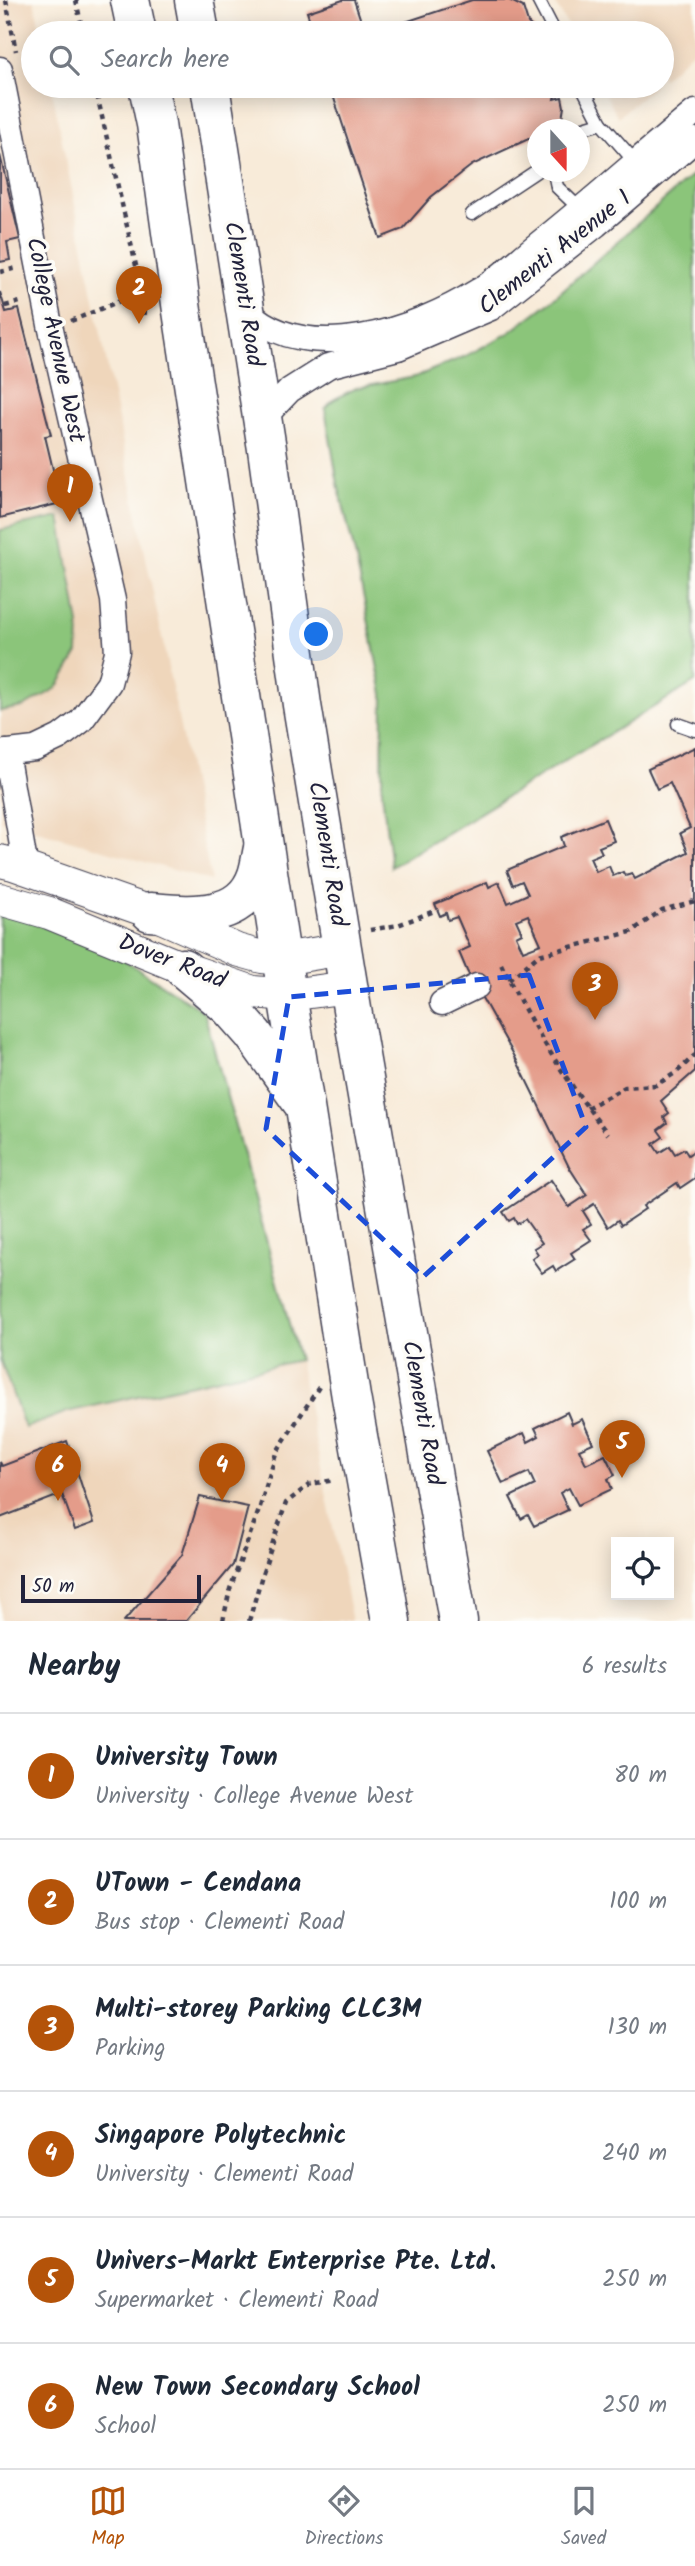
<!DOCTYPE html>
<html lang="en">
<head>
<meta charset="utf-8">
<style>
	:root { --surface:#fff; --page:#f2f2f3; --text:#1f2937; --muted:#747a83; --line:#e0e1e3; --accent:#b45309 }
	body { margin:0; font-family:Kalam,sans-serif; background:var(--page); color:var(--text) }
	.controls { position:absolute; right:21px; bottom:21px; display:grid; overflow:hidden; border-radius:0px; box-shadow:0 4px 18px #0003 }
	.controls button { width:63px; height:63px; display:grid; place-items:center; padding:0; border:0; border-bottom:2px solid var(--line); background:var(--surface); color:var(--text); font:35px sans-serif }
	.compass { position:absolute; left:527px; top:119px; width:63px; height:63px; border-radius:50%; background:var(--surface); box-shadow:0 4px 18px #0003; rotate:159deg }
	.scale { position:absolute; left:21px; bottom:18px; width:180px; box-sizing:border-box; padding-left:7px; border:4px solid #22223b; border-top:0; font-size:19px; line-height:24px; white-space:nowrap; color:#22223b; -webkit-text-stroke:5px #fdfcf7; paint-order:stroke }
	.you { position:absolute; left:317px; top:635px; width:24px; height:24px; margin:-18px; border:5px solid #fff; border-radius:50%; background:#1a73e8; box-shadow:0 0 0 10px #1a73e833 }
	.badge { display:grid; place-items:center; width:46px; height:46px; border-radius:50%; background:var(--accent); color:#fff; font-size:23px; font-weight:700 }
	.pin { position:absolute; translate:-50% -58px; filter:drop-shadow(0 2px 4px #0008) }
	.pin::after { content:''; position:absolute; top:37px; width:24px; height:21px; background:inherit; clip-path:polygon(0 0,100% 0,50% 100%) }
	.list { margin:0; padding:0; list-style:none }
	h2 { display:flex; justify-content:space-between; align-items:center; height:91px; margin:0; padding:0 28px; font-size:30px }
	h2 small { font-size:23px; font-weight:400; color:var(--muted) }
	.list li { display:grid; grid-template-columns:46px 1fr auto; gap:21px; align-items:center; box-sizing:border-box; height:126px; padding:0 28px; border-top:2px solid var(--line) }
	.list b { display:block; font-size:26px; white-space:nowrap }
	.list p { margin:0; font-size:23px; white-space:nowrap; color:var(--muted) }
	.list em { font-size:23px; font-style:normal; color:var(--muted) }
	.icon { flex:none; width:38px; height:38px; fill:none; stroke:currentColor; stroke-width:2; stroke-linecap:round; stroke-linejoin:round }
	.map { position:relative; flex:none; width:695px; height:1621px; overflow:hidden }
	.search { position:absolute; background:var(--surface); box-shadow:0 4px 18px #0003; left:21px; right:21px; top:21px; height:77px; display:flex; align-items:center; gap:18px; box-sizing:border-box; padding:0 24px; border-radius:38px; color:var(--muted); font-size:26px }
	.sheet { height:847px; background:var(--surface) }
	nav { display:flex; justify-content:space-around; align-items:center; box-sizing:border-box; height:98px; border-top:2px solid var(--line); background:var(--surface); font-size:19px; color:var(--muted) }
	nav a { display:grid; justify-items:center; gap:4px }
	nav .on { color:var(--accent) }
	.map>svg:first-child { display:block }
</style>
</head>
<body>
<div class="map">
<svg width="695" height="1621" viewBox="0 0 695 1621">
	<rect width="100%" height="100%" fill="#fdfcf7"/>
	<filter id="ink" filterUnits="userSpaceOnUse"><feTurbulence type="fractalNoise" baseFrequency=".0143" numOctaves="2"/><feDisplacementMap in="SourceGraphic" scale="14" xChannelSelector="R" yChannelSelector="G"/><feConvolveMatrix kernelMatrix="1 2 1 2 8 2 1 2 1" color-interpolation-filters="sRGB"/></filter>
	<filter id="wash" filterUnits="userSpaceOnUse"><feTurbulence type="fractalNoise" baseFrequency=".00686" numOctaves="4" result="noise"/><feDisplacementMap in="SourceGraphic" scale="28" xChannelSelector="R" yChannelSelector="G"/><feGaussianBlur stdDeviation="1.57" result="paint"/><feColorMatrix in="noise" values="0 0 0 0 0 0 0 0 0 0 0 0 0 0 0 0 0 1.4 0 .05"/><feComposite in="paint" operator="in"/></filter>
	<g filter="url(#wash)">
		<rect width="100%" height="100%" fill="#f8ebd9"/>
		<g fill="#efd6bb">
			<path d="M0 0H34L41 33H33V86H51L211 881 0 820Z"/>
			<path d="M553 0H695V49L662 79V33H572Z"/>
			<path d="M601 86H654L618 117Z"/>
			<path d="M0 1359 25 1428 67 1412 299 1360 352 1621H0Z"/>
		</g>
		<g fill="#8bc57a" stroke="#56745a" stroke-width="2">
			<path d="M695 173V682L391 867 382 792 383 694 356 559 338 484 325 409 333 400 356 388 415 377 466 356 509 333 547 304Z"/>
			<path d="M60 517 79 624 78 653 57 688 23 707 0 711V530Z"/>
			<path d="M0 909 83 933 204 1012 299 1360 67 1412 25 1428 0 1359Z"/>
		</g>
		<g id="blocks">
			<g fill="#e49c8a" fill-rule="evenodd">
				<path d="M343 0H354L365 33H314L307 12Z"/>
				<path d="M472 0H509L523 7 528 23 538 33H397L402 23Z"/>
				<path d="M330 86H557L554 99 562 97 564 107 562 119 555 130H538L533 137 472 165 431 197 403 229 380 238Z"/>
				<path d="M0 155 20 239 7 242 10 260 0 262Z"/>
				<path d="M0 292 6 312 19 309 51 435 45 436 61 503 0 518Z"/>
				<path d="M695 747V1071L661 1101 669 1113 664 1117 667 1123 658 1130 663 1137 653 1144 659 1153 670 1146 675 1154 684 1149 688 1155 695 1150V1178L680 1188 677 1183 643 1206 645 1209 621 1225 618 1220 608 1227 594 1204 583 1211 591 1224 583 1229 591 1240 571 1253 575 1259 556 1271 553 1266 542 1273 532 1259 538 1254 534 1248 542 1243 525 1219 517 1224 514 1218 509 1221 503 1212 551 1180 569 1207 587 1195 569 1167 514 1055 467 971 459 952 470 947 457 917 448 920 446 913 440 916 435 904 487 882 489 887 499 882 508 903 528 894 522 881 513 885 507 870 564 846 561 837 605 819 614 841 599 847 602 853 590 858 596 872 609 866 613 876 623 872 625 876 632 874 635 879 688 852 680 833 690 828 670 783 657 789 648 769ZM528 915 541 944 523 951 516 936 522 933 516 920Z"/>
				<path d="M567 1412 572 1424 582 1419 593 1443 579 1449 586 1464 605 1455 615 1475 608 1479 612 1489 578 1505 569 1488 560 1493 568 1510 534 1526 528 1515 521 1519 510 1497 535 1485 529 1472 503 1484 487 1451 524 1433 528 1442 539 1436 535 1428Z"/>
				<path d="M67 1441 94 1523 75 1530 62 1494 0 1518V1462L2 1466Z"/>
				<path d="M200 1497 248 1507 233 1565 186 1621H124L182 1555Z"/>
			</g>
		</g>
	</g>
	<g filter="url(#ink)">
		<use href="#blocks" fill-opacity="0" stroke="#424053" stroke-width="2"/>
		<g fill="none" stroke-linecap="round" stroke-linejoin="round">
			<g stroke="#424053" stroke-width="15">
				<g id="service">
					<path d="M538 0 555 33"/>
					<path d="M582 86 601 123"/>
					<path d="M577 130 601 123 637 164"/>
					<path d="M554 172 557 187 583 212"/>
					<path d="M472 214 538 170"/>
					<path d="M678 724 695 730"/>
				</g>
			</g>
			<g stroke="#424053" stroke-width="27">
				<g id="minor">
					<path d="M0 69 50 325 113 600 117 652 109 683 81 721 60 737 35 749 0 753"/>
					<path d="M246 310C306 369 417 329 478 291 499 279 518 260 537 245 591 202 642 156 695 112"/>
					<path d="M264 427 270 411 290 390 328 366 398 348 491 308 596 225 695 140"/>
					<path d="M6 752 26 869"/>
					<path d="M442 1003 477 986"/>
				</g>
			</g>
			<g stroke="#424053" stroke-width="34">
				<g id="tertiary">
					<path d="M0 861 13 864 150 912 237 950 262 957 282 959 343 949"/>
					<path d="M0 899 49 913 183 968 253 992 288 995 349 987"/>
				</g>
			</g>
			<g stroke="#424053" stroke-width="41">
				<g id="primary">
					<path d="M130 0 137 33"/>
					<path d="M194 0 200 33"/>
					<path d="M148 86 156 124 182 311 278 937 351 1397 391 1621"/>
					<path d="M210 86 267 449 302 705 353 1015 458 1621"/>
					<path d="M150 912C189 915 241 922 257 875 260 866 261 857 263 848"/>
					<path d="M183 968 229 1007 253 1034 301 1101"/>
				</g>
			</g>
			<g stroke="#424053" stroke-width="4.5" stroke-dasharray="5 5" stroke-linecap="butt">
				<path d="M6 0 16 51"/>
				<path d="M76 0 83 33"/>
				<path d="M95 86 142 292 144 315"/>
				<path d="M0 272 17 268"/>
				<path d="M5 306 24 301"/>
				<path d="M71 321 142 292"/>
				<path d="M370 930 398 925 437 910"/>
				<path d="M501 964C530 1023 567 1083 608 1134"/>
				<path d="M509 980 539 955 631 932 662 910 695 901"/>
				<path d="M587 1108 625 1087 656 1085 677 1072 695 1055"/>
				<path d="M223 1621 230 1589 259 1510 276 1453 319 1387"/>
				<path d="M249 1621 262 1575 286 1503 310 1484 335 1480"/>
			</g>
			<use href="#service" stroke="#fff" stroke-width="12"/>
			<use href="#minor" stroke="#fff" stroke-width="24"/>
			<use href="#tertiary" stroke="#fff" stroke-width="32"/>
			<use href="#primary" stroke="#fff" stroke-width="38"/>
		</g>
	</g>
	<path fill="none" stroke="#1d4ed8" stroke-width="5" stroke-dasharray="14 9" stroke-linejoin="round" d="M529 975 586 1127 423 1277 266 1129 289 997Z"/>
	<g text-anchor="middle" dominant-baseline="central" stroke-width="7" stroke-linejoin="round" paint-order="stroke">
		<g font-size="24" fill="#22223b" stroke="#fdfcf7">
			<text transform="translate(555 253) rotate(-38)">Clementi Avenue 1</text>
			<text transform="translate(243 294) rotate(81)">Clementi Road</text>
			<text transform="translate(55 340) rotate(78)">College Avenue West</text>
			<text transform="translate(327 854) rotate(81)">Clementi Road</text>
			<text transform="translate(172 962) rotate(21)">Dover Road</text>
			<text transform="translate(422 1413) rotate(80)">Clementi Road</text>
		</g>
	</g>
</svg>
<div class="controls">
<button><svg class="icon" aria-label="locate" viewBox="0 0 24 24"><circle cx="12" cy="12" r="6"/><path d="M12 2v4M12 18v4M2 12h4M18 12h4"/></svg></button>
</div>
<svg class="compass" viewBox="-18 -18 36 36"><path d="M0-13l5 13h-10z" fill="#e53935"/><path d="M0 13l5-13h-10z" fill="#747a83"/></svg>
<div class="scale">50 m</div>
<div class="you"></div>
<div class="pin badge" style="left:70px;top:522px">1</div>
<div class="pin badge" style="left:139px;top:324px">2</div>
<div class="pin badge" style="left:595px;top:1020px">3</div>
<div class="pin badge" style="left:222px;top:1501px">4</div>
<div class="pin badge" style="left:622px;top:1478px">5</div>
<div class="pin badge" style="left:58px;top:1501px">6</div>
<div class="search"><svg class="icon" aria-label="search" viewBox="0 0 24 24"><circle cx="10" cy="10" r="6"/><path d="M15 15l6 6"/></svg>Search here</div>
</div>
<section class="sheet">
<h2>Nearby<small>6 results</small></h2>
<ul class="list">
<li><span class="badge">1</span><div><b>University Town</b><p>University · College Avenue West</p></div><em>80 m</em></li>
<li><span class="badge">2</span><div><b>UTown - Cendana</b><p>Bus stop · Clementi Road</p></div><em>100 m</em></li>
<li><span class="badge">3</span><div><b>Multi-storey Parking CLC3M</b><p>Parking</p></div><em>130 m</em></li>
<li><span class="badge">4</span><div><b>Singapore Polytechnic</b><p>University · Clementi Road</p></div><em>240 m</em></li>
<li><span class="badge">5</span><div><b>Univers-Markt Enterprise Pte. Ltd.</b><p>Supermarket · Clementi Road</p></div><em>250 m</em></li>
<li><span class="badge">6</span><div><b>New Town Secondary School</b><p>School</p></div><em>250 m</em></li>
</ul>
</section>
<nav>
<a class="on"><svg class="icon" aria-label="map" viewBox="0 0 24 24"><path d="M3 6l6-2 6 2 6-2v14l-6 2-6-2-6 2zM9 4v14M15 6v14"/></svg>Map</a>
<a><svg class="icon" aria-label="directions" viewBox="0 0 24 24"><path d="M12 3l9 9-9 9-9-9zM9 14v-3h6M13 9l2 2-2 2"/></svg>Directions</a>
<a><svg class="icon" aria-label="saved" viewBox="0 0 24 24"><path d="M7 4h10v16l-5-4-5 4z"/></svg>Saved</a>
</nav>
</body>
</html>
